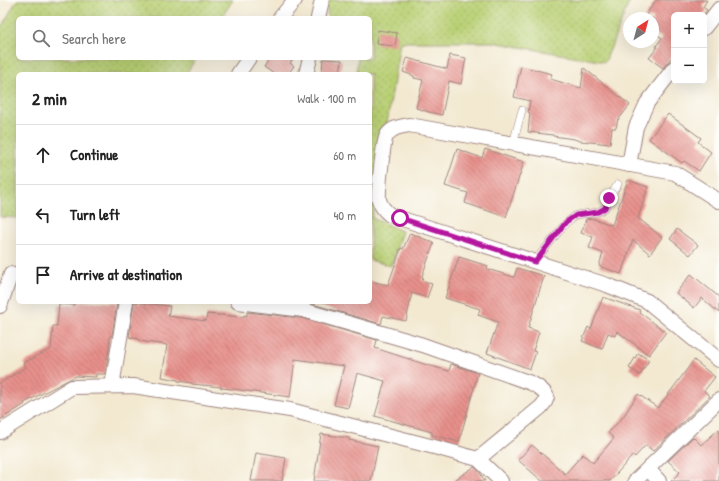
<!DOCTYPE html>
<html lang="en">
<head>
<meta charset="utf-8">
<style>
	:root { --surface:#fff; --page:#f2f2f2; --text:#222; --muted:#767676; --line:#e0e0e0 }
	body { margin:0; font-family:"Patrick Hand",sans-serif; background:var(--page); color:var(--text) }
	.controls { position:absolute; right:12px; top:12px; display:grid; overflow:hidden; border-radius:6px; box-shadow:0 4px 16px #0002 }
	.controls button { width:36px; height:36px; display:grid; place-items:center; padding:0; border:0; border-bottom:1px solid var(--line); background:var(--surface); color:var(--text); font:20px sans-serif }
	.compass { position:absolute; left:623px; top:12px; width:36px; height:36px; border-radius:50%; background:var(--surface); box-shadow:0 4px 16px #0002; rotate:36deg }
	.stop { position:absolute; width:12px; height:12px; margin:-9px; border:3px solid #b5179e; border-radius:50%; background:#fff }
	.stop.end { background:#b5179e; border-color:#fff; box-shadow:0 1px 4px #0008 }
	.list { margin:0; padding:0; list-style:none }
	h2 { display:flex; justify-content:space-between; align-items:center; height:52px; margin:0; padding:0 16px; font-size:17px }
	h2 small { font-size:13px; font-weight:400; color:var(--muted) }
	.list li { display:grid; grid-template-columns:26px 1fr auto; gap:12px; align-items:center; box-sizing:border-box; height:60px; padding:0 16px; border-top:1px solid var(--line) }
	.list b { display:block; font-size:15px; white-space:nowrap }
	.list em { font-size:13px; font-style:normal; color:var(--muted) }
	.icon { flex:none; width:22px; height:22px; fill:none; stroke:currentColor; stroke-width:2; stroke-linecap:round; stroke-linejoin:round }
	.map { position:relative; flex:none; width:719px; height:481px; overflow:hidden }
	.search { position:absolute; background:var(--surface); box-shadow:0 4px 16px #0002; left:16px; top:16px; width:356px; height:44px; display:flex; align-items:center; gap:10px; box-sizing:border-box; padding:0 14px; border-radius:6px; color:var(--muted); font-size:15px }
	.panel { position:absolute; background:var(--surface); box-shadow:0 4px 16px #0002; left:16px; top:72px; width:356px; height:232px; border-radius:6px }
	.map>svg:first-child { display:block }
</style>
</head>
<body>
<div class="map">
<svg width="719" height="481" viewBox="0 0 719 481">
	<defs>
		<pattern id="park-dots" width="8" height="8" patternUnits="userSpaceOnUse"><rect width="8" height="8" fill="#b9d074"/><path d="M2 2h.1M6 6h.1" fill="none" stroke="#a1b265" stroke-width="1.8" stroke-linecap="round"/></pattern>
		<pattern id="building-back-hatch" width="6" height="6" patternUnits="userSpaceOnUse"><rect width="6" height="6" fill="#e7908b"/><path d="M-1 5l2 2M0 0l6 6M5-1l2 2" fill="none" stroke="#bd7572"/></pattern>
	</defs>
	<rect width="100%" height="100%" fill="#fdfcf7"/>
	<filter id="ink" filterUnits="userSpaceOnUse"><feTurbulence type="fractalNoise" baseFrequency=".025" numOctaves="2"/><feDisplacementMap in="SourceGraphic" scale="8" xChannelSelector="R" yChannelSelector="G"/><feConvolveMatrix kernelMatrix="1 2 1 2 8 2 1 2 1" color-interpolation-filters="sRGB"/></filter>
	<filter id="wash" filterUnits="userSpaceOnUse"><feTurbulence type="fractalNoise" baseFrequency=".012" numOctaves="4" result="noise"/><feDisplacementMap in="SourceGraphic" scale="16" xChannelSelector="R" yChannelSelector="G"/><feGaussianBlur stdDeviation="0.9" result="paint"/><feColorMatrix in="noise" values="0 0 0 0 0 0 0 0 0 0 0 0 0 0 0 0 0 1.4 0 .05"/><feComposite in="paint" operator="in"/></filter>
	<g filter="url(#wash)">
		<rect width="100%" height="100%" fill="#f3e9d1"/>
		<g fill="url(#park-dots)" stroke="#827850">
			<path d="M17 0H233L221 18H18V58H196L186 74H18V218L0 217V29Z"/>
			<path d="M328 0H630L605 62 492 42H400L372 218 402 231 391 266 370 260V74H356L358 58H370V18H328L327 6Z"/>
		</g>
		<g id="blocks">
			<g fill="url(#building-back-hatch)">
				<path d="M656 0H707L703 7 707 10 703 15H674V55L663 68 649 58 657 48 656 46 662 38 653 32V18H644Z"/>
				<path d="M378 30 397 33 395 46 376 44Z"/>
				<path d="M450 55 466 58 461 84 449 81 442 115 429 112 416 108 423 80 414 78V76L403 72 407 58 447 69Z"/>
				<path d="M270 58H294L290 63 294 66 288 74H274L264 67Z"/>
				<path d="M323 59 342 60 340 73 322 71Z"/>
				<path d="M521 66 552 74 550 79 581 88 584 68 630 105 618 120V119L616 128H612L610 144 580 141 574 139 553 136V135L528 132 530 113 528 112 530 101 514 97Z"/>
				<path d="M668 114 701 138 698 142 711 152 699 171 684 161 682 163 649 139Z"/>
				<path d="M457 149 482 158 485 149 524 162 506 217 465 203 468 193 445 186Z"/>
				<path d="M628 180 648 187 638 218 662 237 650 254 633 240 621 274 599 266 603 253 589 248 593 237 581 233 586 219 591 218 612 225Z"/>
				<path d="M677 229 698 245 690 255 670 239Z"/>
				<path d="M410 233 434 243 422 276 423 277 422 280 432 284 427 298 412 293 406 321 383 316 381 324 306 302H370V281L388 285 401 248 403 249Z"/>
				<path d="M459 257 488 266 487 269 514 277 517 268 544 276 528 328 539 332 533 351 536 352 530 369 487 353 498 322 478 315 480 309 445 298Z"/>
				<path d="M691 274 719 297V313L702 298 694 308 676 293Z"/>
				<path d="M603 297 640 310 639 312 666 332 649 355 617 331 615 336 608 333 602 349 582 341 588 327 591 329Z"/>
				<path d="M75 302H117L112 336H110L109 349 105 374H96V377L76 376 68 380 24 403 25 404 0 420V383L26 367 23 363 51 349 53 326H57L59 304 74 305Z"/>
				<path d="M134 302 170 306 168 316 206 321 207 314 244 317V315L247 316V312L301 318 377 340 375 348 424 364 449 371 451 364 478 373 459 442 432 435V432L375 416 385 381 357 373 348 408 334 405 344 366 295 359 290 397 233 389 221 388V387L192 384V383L178 381V380L162 377 167 345 139 341V339L129 337Z"/>
				<path d="M638 353 649 360 640 375 629 368Z"/>
				<path d="M694 360 715 377 704 391 710 396 653 451 646 445 635 457 633 455 610 481H542L518 460 532 445 565 474 583 454 593 463 614 438 608 433 623 417 638 394 658 408Z"/>
				<path d="M719 429V481H671L680 472 668 461 693 437 701 445Z"/>
				<path d="M321 434 349 438V440L378 446 371 481H314Z"/>
				<path d="M256 453 286 458 282 481H251Z"/>
				<path d="M474 467 478 470 485 481H453Z"/>
			</g>
		</g>
	</g>
	<g filter="url(#ink)">
		<use href="#blocks" fill-opacity="0" stroke="#9e847e" stroke-width="1"/>
		<g fill="none" stroke-linecap="round" stroke-linejoin="round">
			<g stroke="#9e847e" stroke-width="8">
				<g id="service">
					<path d="M513 144 522 110"/>
					<path d="M535 261 566 223 576 215 598 212 605 208 609 198 618 184"/>
				</g>
			</g>
			<g stroke="#9e847e" stroke-width="16">
				<g id="minor">
					<path d="M280 18 295 0"/>
					<path d="M318 18 322 0"/>
					<path d="M704 28 719 9"/>
					<path d="M238 74 249 58"/>
					<path d="M306 74 310 58"/>
					<path d="M629 165 636 127 647 103 674 68"/>
					<path d="M719 201 675 173 409 125C400 127 393 127 387 135 383 140 378 192 379 200 381 207 385 211 390 215L607 285 647 301 719 360"/>
					<path d="M238 302 303 310 423 345 531 383C538 387 543 389 547 397L545 402 541 407 478 459 501 481"/>
					<path d="M0 306 11 274"/>
					<path d="M112 386 126 302"/>
					<path d="M0 432 72 387 133 386 290 410 438 448 478 459"/>
					<path d="M648 469 659 481"/>
					<path d="M635 481 719 400"/>
				</g>
			</g>
			<use href="#service" stroke="#fff" stroke-width="7"/>
			<use href="#minor" stroke="#fff" stroke-width="14"/>
		</g>
	</g>
	<g fill="none" stroke-linecap="round" stroke-linejoin="round" filter="url(#ink)">
		<path stroke="#b5179e" stroke-width="5" d="M400 218 535 262 566 222 576 215 598 212 605 208 609 198"/>
	</g>
</svg>
<div class="controls">
<button>+</button>
<button>−</button>
</div>
<svg class="compass" viewBox="-18 -18 36 36"><path d="M0-13l5 13h-10z" fill="#e53935"/><path d="M0 13l5-13h-10z" fill="#767676"/></svg>
<div class="stop" style="left:400px;top:218px"></div>
<div class="stop end" style="left:609px;top:198px"></div>
<div class="search"><svg class="icon" aria-label="search" viewBox="0 0 24 24"><circle cx="10" cy="10" r="6"/><path d="M15 15l6 6"/></svg>Search here</div>
<section class="panel">
<h2>2 min<small>Walk · 100 m</small></h2>
<ul class="list">
<li><svg class="icon" aria-label="ahead" viewBox="0 0 24 24"><path d="M12 20V5M6 11l6-6 6 6"/></svg><div><b>Continue</b></div><em>60 m</em></li>
<li><svg class="icon" aria-label="left" viewBox="0 0 24 24"><path d="M17 20v-9H6M10 6l-5 5 5 5"/></svg><div><b>Turn left</b></div><em>40 m</em></li>
<li><svg class="icon" aria-label="arrive" viewBox="0 0 24 24"><path d="M6 21V4h12l-3 4 3 4H6"/></svg><div><b>Arrive at destination</b></div></li>
</ul>
</section>
</div>
</body>
</html>
